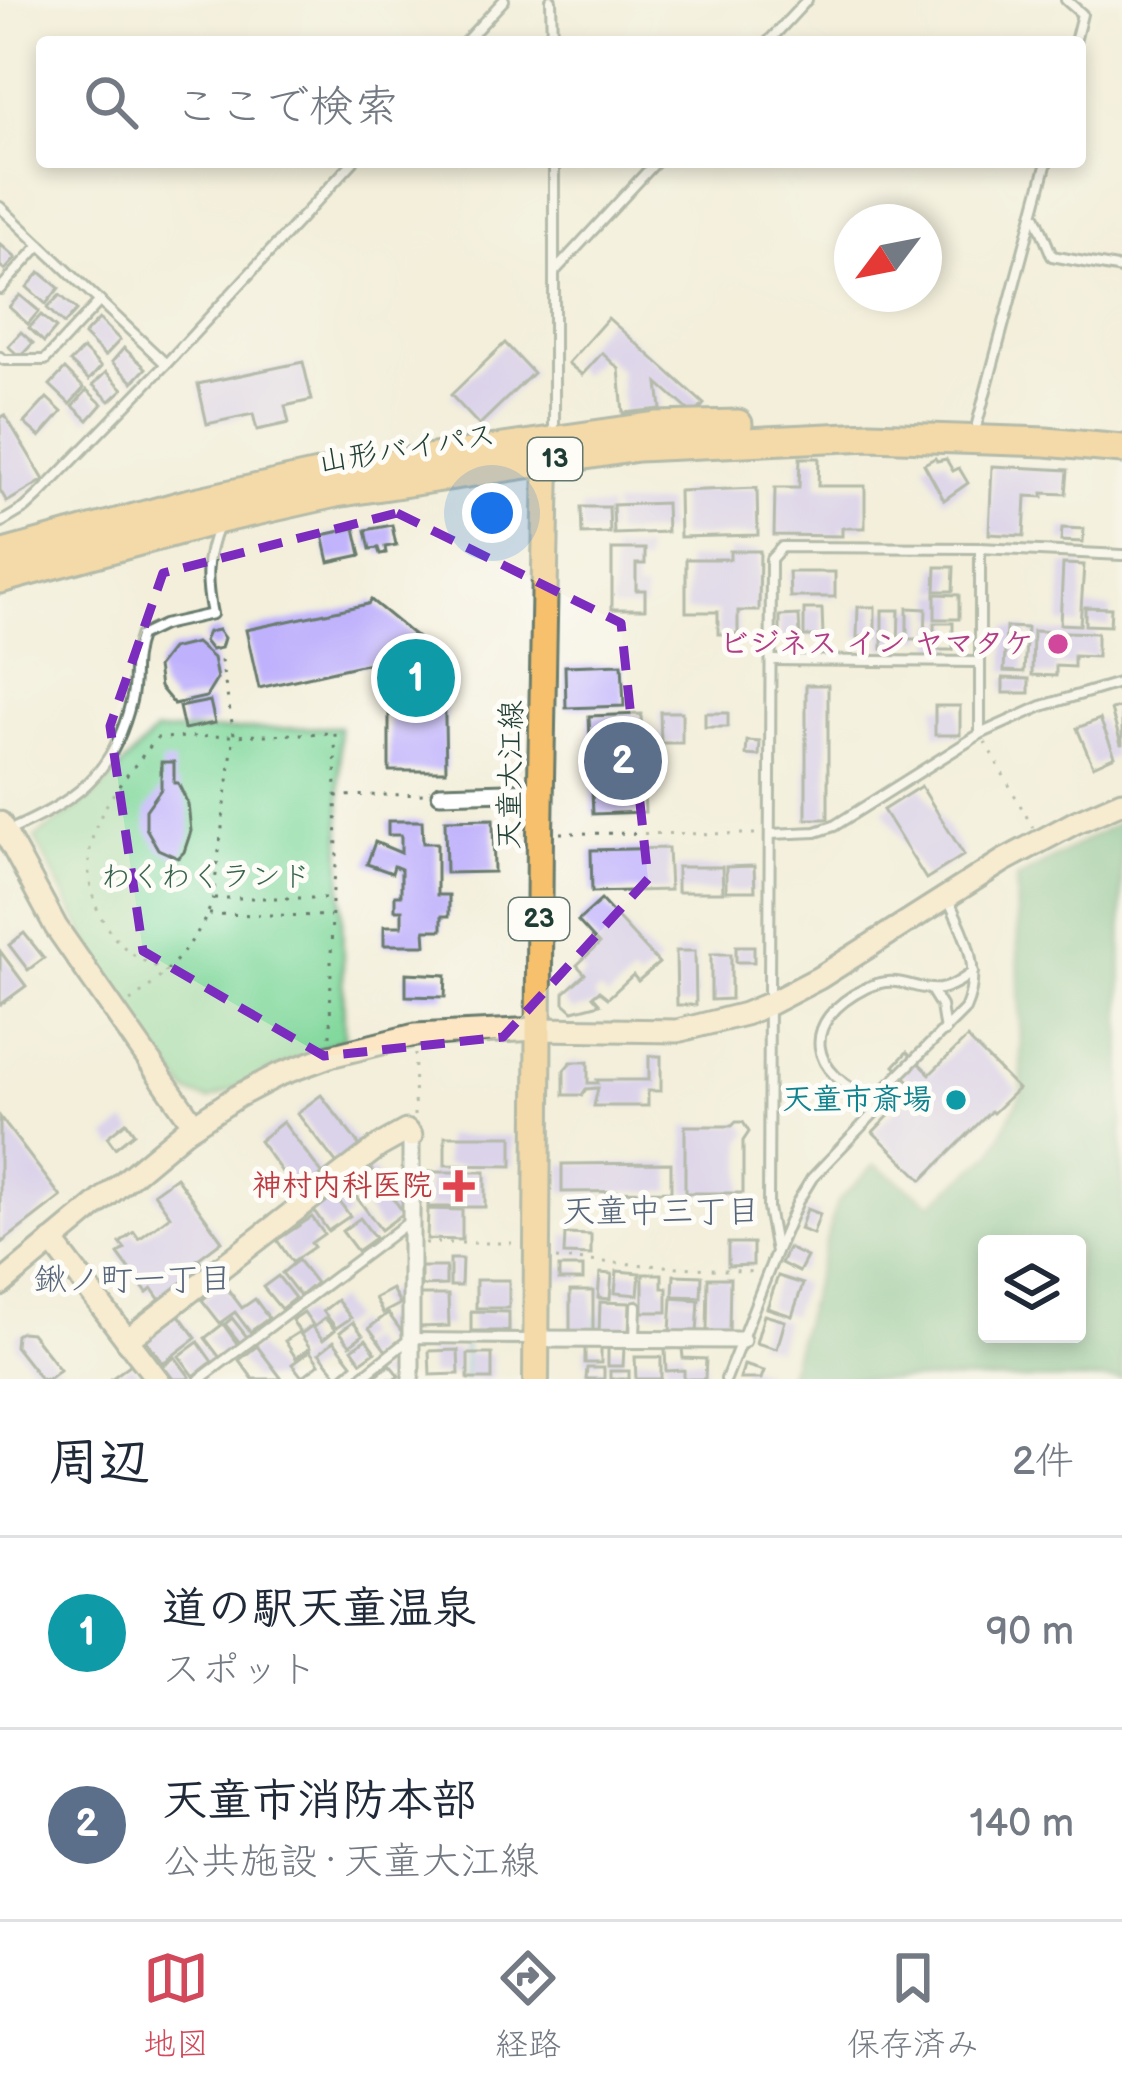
<!DOCTYPE html>
<html lang="ja">
<head>
<meta charset="utf-8">
<style>
	:root { --surface:#fff; --page:#f6f6f7; --text:#1f2937; --muted:#747a83; --line:#e0e1e3; --accent:#d1495b }
	body { margin:0; font-family:"Balsamiq Sans","Klee One",sans-serif; background:var(--page); color:var(--text) }
	.controls { position:absolute; right:36px; bottom:36px; display:grid; overflow:hidden; border-radius:12px; box-shadow:0 6px 18px #0003 }
	.controls button { width:108px; height:108px; display:grid; place-items:center; padding:0; border:0; border-bottom:3px solid var(--line); background:var(--surface); color:var(--text); font:60px sans-serif }
	.compass { position:absolute; left:834px; top:204px; width:108px; height:108px; border-radius:50%; background:var(--surface); box-shadow:0 6px 18px #0003; rotate:238deg }
	.you { position:absolute; left:492px; top:513px; width:42px; height:42px; margin:-30px; border:9px solid #fff; border-radius:50%; background:#1a73e8; box-shadow:0 0 0 18px #1a73e833 }
	.badge { display:grid; place-items:center; width:78px; height:78px; border-radius:50%; background:var(--accent); color:#fff; font-size:39px; font-weight:700 }
	.pin { position:absolute; translate:-50% -50%; border:6px solid #fff; box-shadow:0 3px 12px #0006 }
	.list { margin:0; padding:0; list-style:none }
	h2 { display:flex; justify-content:space-between; align-items:center; height:156px; margin:0; padding:0 48px; font-size:51px }
	h2 small { font-size:39px; font-weight:400; color:var(--muted) }
	.list li { display:grid; grid-template-columns:78px 1fr auto; gap:36px; align-items:center; box-sizing:border-box; height:192px; padding:0 48px; border-top:3px solid var(--line) }
	.list b { display:block; font-size:45px; white-space:nowrap }
	.list p { margin:0; font-size:39px; white-space:nowrap; color:var(--muted) }
	.list em { font-size:39px; font-style:normal; color:var(--muted) }
	.icon { flex:none; width:66px; height:66px; fill:none; stroke:currentColor; stroke-width:2; stroke-linecap:round; stroke-linejoin:round }
	.map { position:relative; flex:none; width:1122px; height:1379px; overflow:hidden }
	.search { position:absolute; background:var(--surface); box-shadow:0 6px 18px #0003; left:36px; right:36px; top:36px; height:132px; display:flex; align-items:center; gap:30px; box-sizing:border-box; padding:0 42px; border-radius:12px; color:var(--muted); font-size:45px }
	.sheet { height:540px; background:var(--surface) }
	nav { display:flex; justify-content:space-around; align-items:center; box-sizing:border-box; height:168px; border-top:3px solid var(--line); background:var(--surface); font-size:33px; color:var(--muted) }
	nav a { display:grid; justify-items:center; gap:6px }
	nav .on { color:var(--accent) }
	.map>svg:first-child { display:block }
</style>
</head>
<body>
<div class="map">
<svg width="1122" height="1379" viewBox="0 0 1122 1379">
	<rect width="100%" height="100%" fill="#fdfcf7"/>
	<filter id="ink" filterUnits="userSpaceOnUse"><feTurbulence type="fractalNoise" baseFrequency=".00833" numOctaves="2"/><feDisplacementMap in="SourceGraphic" scale="24" xChannelSelector="R" yChannelSelector="G"/><feConvolveMatrix kernelMatrix="1 2 1 2 8 2 1 2 1" color-interpolation-filters="sRGB"/></filter>
	<filter id="wash" filterUnits="userSpaceOnUse"><feTurbulence type="fractalNoise" baseFrequency=".004" numOctaves="4" result="noise"/><feDisplacementMap in="SourceGraphic" scale="48" xChannelSelector="R" yChannelSelector="G"/><feGaussianBlur stdDeviation="2.7" result="paint"/><feColorMatrix in="noise" values="0 0 0 0 0 0 0 0 0 0 0 0 0 0 0 0 0 1.4 0 .05"/><feComposite in="paint" operator="in"/></filter>
	<g filter="url(#wash)">
		<rect width="100%" height="100%" fill="#f3efdb"/>
		<path fill="#81d89c" stroke="#508a68" stroke-width="3" d="M339 727 344 1038 209 1100 188 1093 114 992 35 838 95 795 155 732Z"/>
		<path fill="#68b884" stroke="#447a5c" stroke-width="3" fill-rule="evenodd" d="M1121 821 1122 1379H787L837 1202 875 1165 932 1204 993 1153 1022 1092 1016 879ZM987 1244H1077V1334H987Z"/>
		<g fill="none" stroke-linecap="round" stroke-linejoin="round">
			<g stroke="#68b1e0" stroke-width="4.5">
				<path d="M492 1334 515 1335"/>
				<path d="M473 1335H487"/>
				<path d="M597 1335V1316"/>
				<path d="M465 1379V1346"/>
			</g>
		</g>
		<g id="blocks">
			<g fill="#bfb1fc">
				<path d="M0 244 16 258 5 270 0 266Z"/>
				<path d="M40 272 59 288 46 304 27 287Z"/>
				<path d="M20 295 39 311 28 324 9 307Z"/>
				<path d="M60 295 77 310 64 324 47 308Z"/>
				<path d="M41 315 56 328 44 342 29 328Z"/>
				<path d="M608 318 704 404 694 415 658 383 661 409 623 413 619 369 602 353 582 375 568 363Z"/>
				<path d="M99 319 120 340 105 356 84 335Z"/>
				<path d="M21 332 33 343 20 357 8 346Z"/>
				<path d="M505 343 533 373 479 425 451 395Z"/>
				<path d="M124 348 146 368 133 382 112 362Z"/>
				<path d="M83 349 101 367 89 380 70 362Z"/>
				<path d="M303 362 312 400 285 406 289 423 257 430 253 414 207 424 198 384Z"/>
				<path d="M65 369 84 388 70 404 50 385Z"/>
				<path d="M106 372 123 389 110 401 93 385Z"/>
				<path d="M87 390 102 404 88 420 73 406Z"/>
				<path d="M47 398 62 412 40 437 24 423Z"/>
				<path d="M5 415 44 480 7 502 0 490V418Z"/>
				<path d="M800 458H819L818 486H865V528H842V536L774 535 775 488H799Z"/>
				<path d="M935 458 937 461 946 459 953 471 959 468 968 483 944 500 924 464Z"/>
				<path d="M992 466 1068 470 1066 494 1043 493V497L1026 496 1024 536 989 534Z"/>
				<path d="M757 488 758 535 680 537 679 491Z"/>
				<path d="M666 503 667 532 614 534 613 505Z"/>
				<path d="M581 507H609L610 533 582 534Z"/>
				<path d="M392 525 396 545 385 547 386 553 380 554 378 548 370 549 366 530Z"/>
				<path d="M355 528 361 555 329 562 323 535Z"/>
				<path d="M1062 528 1084 529 1083 542 1061 541Z"/>
				<path d="M612 549H645V564H636V590H645V609H612Z"/>
				<path d="M730 551H760L759 611H738V634H718V612H686V559H730Z"/>
				<path d="M1063 564 1084 565 1080 625 1060 624Z"/>
				<path d="M936 567H954L953 591H935Z"/>
				<path d="M789 572H835V597H790Z"/>
				<path d="M935 594 959 595V619H935Z"/>
				<path d="M371 600 448 663 444 669 446 771H389V665L383 660 259 688 246 630 368 604Z"/>
				<path d="M858 607H875V637H857Z"/>
				<path d="M1085 607 1111 608 1110 626 1085 625Z"/>
				<path d="M907 608 926 609 925 639H907Z"/>
				<path d="M804 609H822L823 636H804Z"/>
				<path d="M882 610H899L898 649H882Z"/>
				<path d="M799 615 800 640H780V616Z"/>
				<rect x="934" y="623" width="19" height="27"/>
				<path d="M1006 627 1027 628 1024 672 1004 671Z"/>
				<path d="M218 630 224 638 221 648 211 650 204 641 208 632Z"/>
				<path d="M1033 631 1097 633V657L1074 656V667L1056 666V676L1032 675Z"/>
				<path d="M196 643 213 658 217 679 206 697 174 704 160 687 157 667 171 649Z"/>
				<path d="M622 664 624 706 566 708 565 666Z"/>
				<path d="M1003 678 1029 679V693H1003Z"/>
				<rect x="806" y="685" width="22" height="134"/>
				<path d="M210 701 215 723 184 729 179 707Z"/>
				<rect x="935" y="706" width="25" height="29"/>
				<path d="M1122 707V744H1121L1111 710Z"/>
				<path d="M660 712H682V743H661Z"/>
				<rect x="705" y="713" width="23" height="14"/>
				<path d="M641 714 645 812 593 814 589 716Z"/>
				<path d="M1100 719 1115 756 1093 766 1077 728Z"/>
				<path d="M747 741 760 742 759 756 746 755Z"/>
				<path d="M161 762H174V783H178L188 804 191 831 184 852 178 858 158 849 146 828V810L161 789Z"/>
				<path d="M921 786 964 855 926 879 883 810Z"/>
				<path d="M493 819 494 872 446 873 445 820Z"/>
				<path d="M388 821H422L423 843H437V895H449V916H442V930H425L426 945H384V926H402V910H395V895H401V869L394 866 392 873 367 864 375 842 401 853V835H388Z"/>
				<path d="M668 848 670 890 592 892 591 850Z"/>
				<path d="M754 866 755 891H726V867Z"/>
				<path d="M677 867H722L723 892H677Z"/>
				<path d="M601 900 659 963 638 981 633 975 608 998 599 991 593 996 600 1004 573 1011 564 1003V993L585 974 577 965 599 944 578 921Z"/>
				<path d="M24 933 44 958 28 970 9 945Z"/>
				<rect x="736" y="946" width="18" height="16"/>
				<path d="M0 951 26 986 0 1005Z"/>
				<path d="M676 951H695L696 1005H677Z"/>
				<path d="M711 954H731V999L711 1000Z"/>
				<path d="M406 973 446 975 445 997 406 996Z"/>
				<path d="M967 1038 1018 1089 993 1113 991 1111 922 1180 873 1132 916 1088 894 1066 907 1052 930 1074Z"/>
				<path d="M649 1056H661V1091H648V1106H594L598 1088 586 1089 582 1095H564V1070L571 1062H588V1083H598L597 1080H649Z"/>
				<path d="M321 1095 363 1150 340 1168 297 1113Z"/>
				<path d="M0 1117 61 1197 0 1244Z"/>
				<path d="M126 1122 134 1133 115 1148 107 1137Z"/>
				<path d="M283 1122 324 1176 299 1195 259 1141Z"/>
				<path d="M736 1122H743L749 1132 743 1141V1193H685V1126H732Z"/>
				<path d="M445 1136H512V1166L445 1165Z"/>
				<path d="M671 1163V1191L562 1192V1164Z"/>
				<path d="M372 1170 404 1213 381 1230 349 1187Z"/>
				<rect x="428" y="1172" width="57" height="35"/>
				<path d="M176 1177 222 1241 198 1259 206 1270 162 1303 152 1289 147 1293 118 1254 125 1249 120 1243 134 1232 139 1239 170 1216 154 1193Z"/>
				<path d="M334 1194 350 1216 328 1231 313 1209Z"/>
				<path d="M428 1209 462 1210V1240L427 1239Z"/>
				<path d="M807 1209 820 1214 813 1234 800 1229Z"/>
				<path d="M312 1217 324 1234 311 1243 314 1247 292 1262 277 1240Z"/>
				<path d="M360 1218 375 1238 357 1251 342 1231Z"/>
				<path d="M565 1234 591 1235V1255L564 1254Z"/>
				<path d="M728 1243H753V1265L728 1266Z"/>
				<path d="M788 1248 807 1257 799 1272 781 1263Z"/>
				<path d="M450 1259H462L461 1286H450Z"/>
				<path d="M298 1260 316 1283 300 1296 282 1273Z"/>
				<path d="M421 1267H446V1285L421 1286Z"/>
				<rect x="559" y="1267" width="24" height="13"/>
				<path d="M617 1271 640 1273 638 1295 615 1293Z"/>
				<path d="M600 1273 612 1274 610 1299 598 1298Z"/>
				<path d="M643 1274H662V1288H667V1312H643Z"/>
				<path d="M674 1275 702 1276 701 1297 673 1296Z"/>
				<path d="M278 1276 295 1298 281 1309 263 1287Z"/>
				<path d="M778 1276 803 1284 792 1316 767 1308Z"/>
				<path d="M708 1278H730L729 1332H707Z"/>
				<rect x="476" y="1280" width="33" height="28"/>
				<path d="M223 1283 242 1308 255 1299 269 1318 250 1332 235 1312 220 1323 202 1300Z"/>
				<path d="M392 1289 400 1304 383 1313 375 1298Z"/>
				<rect x="570" y="1291" width="23" height="41"/>
				<path d="M417 1295H448L449 1326 418 1327Z"/>
				<path d="M672 1298 699 1300 697 1334 670 1332Z"/>
				<path d="M337 1300 351 1318 336 1328 323 1311Z"/>
				<path d="M600 1302 630 1303 629 1336 599 1334Z"/>
				<path d="M471 1311 509 1312V1331H471Z"/>
				<path d="M304 1312 313 1325 301 1334 292 1320Z"/>
				<path d="M388 1313 405 1336 386 1351 369 1328Z"/>
				<path d="M179 1315 196 1338 163 1363 146 1340Z"/>
				<path d="M764 1315 785 1321 777 1349 756 1343Z"/>
				<path d="M232 1318 247 1337 240 1343 225 1324Z"/>
				<path d="M325 1318 335 1330 323 1340 313 1328Z"/>
				<path d="M353 1322 363 1335 350 1345 340 1332Z"/>
				<path d="M223 1324 238 1345 220 1358 205 1338Z"/>
				<path d="M21 1332 31 1333 60 1370 48 1379H41L15 1346 16 1335Z"/>
				<path d="M299 1332 310 1348 296 1358 285 1341Z"/>
				<path d="M366 1339 375 1352 361 1362 352 1349Z"/>
				<path d="M334 1341 352 1364 338 1376 319 1353Z"/>
				<path d="M198 1342 212 1362 194 1376 179 1356Z"/>
				<path d="M257 1346 282 1379H253L239 1360Z"/>
				<rect x="585" y="1347" width="16" height="16"/>
				<path d="M608 1348H624L623 1366H608Z"/>
				<path d="M682 1348 683 1358 706 1359 705 1379H684V1370L666 1371 665 1349Z"/>
				<path d="M458 1350 459 1374 430 1375 429 1351Z"/>
				<path d="M310 1351 319 1364 302 1377 292 1364Z"/>
				<rect x="468" y="1354" width="24" height="25"/>
				<path d="M175 1357 190 1377 187 1379H173L163 1366Z"/>
				<path d="M635 1357H661V1379H636Z"/>
				<path d="M131 1364 143 1379H111Z"/>
				<path d="M390 1365 399 1376 395 1379H371Z"/>
				<path d="M744 1365 764 1371 761 1379H740Z"/>
				<path d="M587 1368H604V1379H586Z"/>
				<rect x="610" y="1371" width="19" height="8"/>
			</g>
		</g>
	</g>
	<g filter="url(#ink)">
		<use href="#blocks" fill-opacity="0" stroke="#697b6e" stroke-width="3"/>
		<g fill="none" stroke-linecap="round" stroke-linejoin="round">
			<g stroke="#697b6e" stroke-width="14">
				<g id="lane">
					<path d="M551 0 552 42"/>
					<path d="M1066 0 1082 14 1075 42"/>
					<path d="M465 42 504 0"/>
					<path d="M768 42 807 0"/>
					<path d="M554 162V435"/>
					<path d="M0 207 166 364"/>
					<path d="M1036 217 1052 256 1122 269"/>
					<path d="M555 271 656 162"/>
					<path d="M0 289 40 245"/>
					<path d="M0 357 4 360H45L100 301"/>
					<path d="M977 424 1047 162"/>
					<path d="M0 523 25 508 39 495 166 364 353 162"/>
					<path d="M772 660 979 662"/>
					<path d="M980 734V548"/>
					<path d="M6 832C73 802 113 778 131 701 137 677 130 664 140 636L163 625 212 614C205 581 205 558 218 526"/>
					<path d="M771 834 816 832 834 826 980 734 1042 706 1122 682"/>
					<path d="M931 990 941 1006 945 1031"/>
					<path d="M874 1100C808 1073 798 1022 866 988 899 972 914 992 940 989 952 987 963 979 973 972"/>
					<path d="M777 1250 798 1201 812 1178 874 1113V1100L965 1009C983 969 965 935 948 899"/>
					<path d="M635 1339 636 1306"/>
					<path d="M200 1379 410 1221"/>
					<path d="M359 1379 411 1338 535 1339"/>
					<path d="M726 1379 776 1252 768 1208 771 559 782 547 980 548 1122 555"/>
				</g>
			</g>
			<g stroke="#697b6e" stroke-width="21">
				<g id="street">
					<path d="M440 794 541 791"/>
					<path d="M411 1136V1379"/>
					<path d="M536 1339 742 1340"/>
				</g>
			</g>
			<g stroke="#697b6e" stroke-width="27">
				<g id="secondary">
					<path d="M0 823 56 927 194 1125"/>
					<path d="M52 1241 157 1379"/>
					<path d="M0 1285 185 1131 238 1096 278 1075 330 1056 415 1035 539 1029 677 1031 745 1014 771 1003 819 978 1003 861 1076 822 1122 802"/>
					<path d="M127 1340 379 1146 406 1131 411 1136"/>
				</g>
			</g>
			<g stroke="#697b6e" stroke-width="30">
				<path id="primary" d="M536 1379 540 833 547 460"/>
			</g>
			<g stroke="#697b6e" stroke-width="33">
				<g id="highway">
					<path d="M0 555 186 504 322 474 656 426 738 424"/>
					<path d="M0 579 220 519 336 493 638 447 870 436 1046 442 1122 449"/>
				</g>
			</g>
			<g stroke="#697b6e" stroke-width="3" stroke-dasharray="3 9" stroke-linecap="butt">
				<path d="M985 742 1033 828"/>
				<path d="M560 833 760 834"/>
				<path d="M214 898H331"/>
				<path d="M209 914 330 916"/>
				<path d="M167 972C154 965 137 959 126 949 112 937 101 920 95 903 72 833 116 789 157 738L335 733 336 796"/>
				<path d="M130 1001C163 980 203 936 213 898L234 734 220 655"/>
				<path d="M330 1036 332 898 337 858 336 796 428 794"/>
				<path d="M414 1116 415 1054"/>
				<path d="M425 1243H517"/>
				<path d="M556 1259 756 1272"/>
			</g>
			<use href="#lane" stroke="#fff" stroke-width="8"/>
			<use href="#street" stroke="#fff" stroke-width="15"/>
			<use href="#secondary" stroke="#fce6c4" stroke-width="21"/>
			<use href="#primary" stroke="#f7c06c" stroke-width="24"/>
			<use href="#highway" stroke="#f7c06c" stroke-width="27"/>
		</g>
	</g>
	<path d="M0 0H1122V1379H0ZM397 513 621 623 648 879 503 1037 324 1056 143 951 110 726 163 573Z" fill="#f3efdb" fill-opacity=".55" fill-rule="evenodd"/>
	<path fill="none" stroke="#7b2cbf" stroke-width="9" stroke-dasharray="24 15" stroke-linejoin="round" d="M397 513 621 623 648 879 503 1037 324 1056 143 951 110 726 163 573Z"/>
	<circle fill="#d1479c" stroke="#fdfcf7" stroke-width="4.5" cx="1058" cy="644" r="12"/>
	<circle fill="#0f9aa8" stroke="#fdfcf7" stroke-width="4.5" cx="956" cy="1100" r="12"/>
	<path fill="#e0444e" stroke="#fdfcf7" stroke-width="4.5" d="M453 1168h12v12h12v12h-12v12h-12v-12h-12v-12h12z"/>
	<g text-anchor="middle" dominant-baseline="central" stroke-width="10" stroke-linejoin="round" paint-order="stroke">
		<g fill="#fdfcf7" stroke="#62766e" stroke-width="3">
			<rect x="528" y="438" width="54" height="42" rx="9"/>
			<rect x="509" y="898" width="60" height="42" rx="9"/>
		</g>
		<g font-size="27" font-weight="bold" fill="#1f3d34">
			<text x="555" y="459">13</text>
			<text x="539" y="919">23</text>
		</g>
		<g font-size="30" fill="#1f3d34" stroke="#fdfcf7">
			<text transform="translate(407 449) rotate(-9)">山形バイパス</text>
			<text transform="translate(511 775) rotate(-89)">天童大江線</text>
		</g>
		<g font-size="30" font-weight="bold" fill="#b23c85" stroke="#fdfcf7" text-anchor="end">
			<text x="1034" y="644">ビジネス イン ヤマタケ</text>
		</g>
		<g font-size="30" fill="#38644e" stroke="#fdfcf7">
			<text x="206" y="877">わくわくランド</text>
		</g>
		<g font-size="30" font-weight="bold" fill="#0d838f" stroke="#fdfcf7" text-anchor="end">
			<text x="932" y="1100">天童市斎場</text>
		</g>
		<g font-size="30" font-weight="bold" fill="#be3a42" stroke="#fdfcf7" text-anchor="end">
			<text x="432" y="1186">神村内科医院</text>
		</g>
		<g font-size="33" fill="#57667a" stroke="#fdfcf7">
			<text x="661" y="1212">天童中三丁目</text>
			<text x="133" y="1280">鍬ノ町一丁目</text>
		</g>
	</g>
</svg>
<div class="controls">
<button><svg class="icon" aria-label="layers" viewBox="0 0 24 24"><path d="M12 4l9 5-9 5-9-5zM3 14l9 5 9-5"/></svg></button>
</div>
<svg class="compass" viewBox="-18 -18 36 36"><path d="M0-13l5 13h-10z" fill="#e53935"/><path d="M0 13l5-13h-10z" fill="#747a83"/></svg>
<div class="you"></div>
<div class="pin badge" style="left:416px;top:678px;background:#0f9aa8">1</div>
<div class="pin badge" style="left:623px;top:761px;background:#5c6f8a">2</div>
<div class="search"><svg class="icon" aria-label="search" viewBox="0 0 24 24"><circle cx="10" cy="10" r="6"/><path d="M15 15l6 6"/></svg>ここで検索</div>
</div>
<section class="sheet">
<h2>周辺<small>2件</small></h2>
<ul class="list">
<li><span class="badge" style="background:#0f9aa8">1</span><div><b>道の駅天童温泉</b><p>スポット</p></div><em>90 m</em></li>
<li><span class="badge" style="background:#5c6f8a">2</span><div><b>天童市消防本部</b><p>公共施設 · 天童大江線</p></div><em>140 m</em></li>
</ul>
</section>
<nav>
<a class="on"><svg class="icon" aria-label="map" viewBox="0 0 24 24"><path d="M3 6l6-2 6 2 6-2v14l-6 2-6-2-6 2zM9 4v14M15 6v14"/></svg>地図</a>
<a><svg class="icon" aria-label="directions" viewBox="0 0 24 24"><path d="M12 3l9 9-9 9-9-9zM9 14v-3h6M13 9l2 2-2 2"/></svg>経路</a>
<a><svg class="icon" aria-label="saved" viewBox="0 0 24 24"><path d="M7 4h10v16l-5-4-5 4z"/></svg>保存済み</a>
</nav>
</body>
</html>
